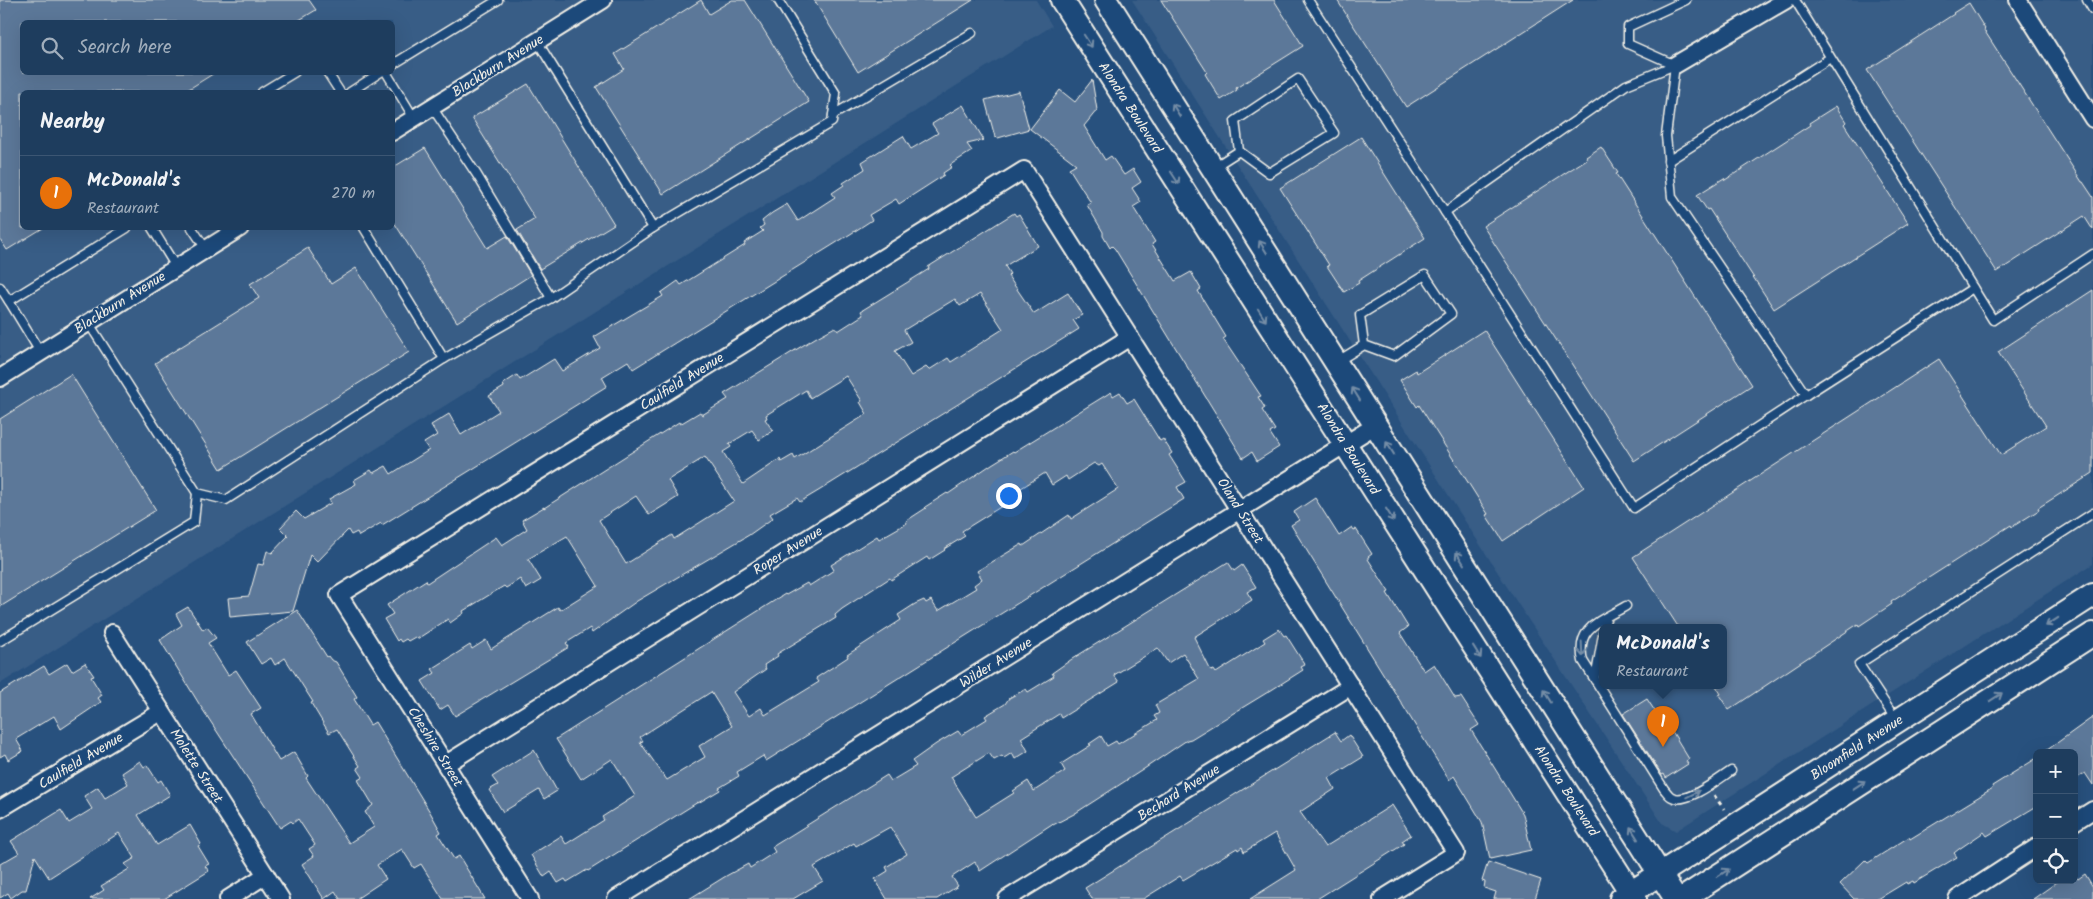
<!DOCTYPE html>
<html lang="en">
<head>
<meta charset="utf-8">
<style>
	:root { --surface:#1e3d5e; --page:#2b4867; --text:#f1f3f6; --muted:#a1aebc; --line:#3c5673; --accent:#ff9aa2 }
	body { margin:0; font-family:Kalam,sans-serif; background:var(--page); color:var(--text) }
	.controls { position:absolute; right:15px; bottom:15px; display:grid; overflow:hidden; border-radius:8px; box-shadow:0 5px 20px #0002 }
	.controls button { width:45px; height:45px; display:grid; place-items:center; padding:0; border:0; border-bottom:1px solid var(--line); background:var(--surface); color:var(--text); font:25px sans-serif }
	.you { position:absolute; left:1008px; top:495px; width:18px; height:18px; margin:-12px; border:4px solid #fff; border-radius:50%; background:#1a73e8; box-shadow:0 0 0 8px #1a73e833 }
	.badge { display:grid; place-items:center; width:32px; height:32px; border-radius:50%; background:var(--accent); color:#fff; font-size:16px; font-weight:700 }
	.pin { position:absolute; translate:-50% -41px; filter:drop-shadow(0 1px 2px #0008) }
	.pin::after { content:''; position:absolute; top:26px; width:18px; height:15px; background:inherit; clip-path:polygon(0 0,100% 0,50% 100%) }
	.popup { position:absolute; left:1599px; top:624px; width:128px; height:65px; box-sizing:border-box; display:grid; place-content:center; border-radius:8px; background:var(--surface); filter:drop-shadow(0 1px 4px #0005); font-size:16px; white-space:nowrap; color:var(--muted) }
	.popup b { font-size:19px; color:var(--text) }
	.popup::after { content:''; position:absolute; left:50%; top:100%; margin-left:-10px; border:10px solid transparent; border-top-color:var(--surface) }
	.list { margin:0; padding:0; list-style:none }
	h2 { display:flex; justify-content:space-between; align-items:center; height:65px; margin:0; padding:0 20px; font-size:21px }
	h2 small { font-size:16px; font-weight:400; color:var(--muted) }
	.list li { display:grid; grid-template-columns:32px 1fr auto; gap:15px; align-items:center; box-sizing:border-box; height:75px; padding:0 20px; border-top:1px solid var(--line) }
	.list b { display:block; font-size:19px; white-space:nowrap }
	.list p { margin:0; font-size:16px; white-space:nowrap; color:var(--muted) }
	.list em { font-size:16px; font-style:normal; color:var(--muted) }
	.icon { flex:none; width:28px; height:28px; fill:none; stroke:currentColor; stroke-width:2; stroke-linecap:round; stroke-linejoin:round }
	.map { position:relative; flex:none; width:2093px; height:899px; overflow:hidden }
	.search { position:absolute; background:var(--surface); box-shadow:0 5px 20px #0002; left:20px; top:20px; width:375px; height:55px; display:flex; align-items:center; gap:12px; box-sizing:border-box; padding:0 18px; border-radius:8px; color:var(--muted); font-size:19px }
	.panel { position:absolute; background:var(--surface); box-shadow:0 5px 20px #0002; left:20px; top:90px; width:375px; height:140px; border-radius:8px }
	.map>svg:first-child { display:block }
</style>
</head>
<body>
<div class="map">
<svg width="2093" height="899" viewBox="0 0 2093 899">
	<rect width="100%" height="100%" fill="#28517e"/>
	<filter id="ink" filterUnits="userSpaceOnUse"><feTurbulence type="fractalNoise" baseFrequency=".02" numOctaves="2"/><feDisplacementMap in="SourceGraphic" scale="10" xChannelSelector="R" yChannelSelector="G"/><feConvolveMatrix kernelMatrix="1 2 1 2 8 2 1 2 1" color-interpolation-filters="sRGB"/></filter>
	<g filter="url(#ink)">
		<g fill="#375d86" fill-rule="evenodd">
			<path d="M0 0H1036L1052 26 0 684ZM22 22H392V72H22ZM22 92H392V228H22Z"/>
			<path d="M1132 0H2093V564L1676 831 1662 823 1518 604ZM1603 628H1723V686H1603Z"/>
		</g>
		<g fill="#5b7899" stroke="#f4f1e8" fill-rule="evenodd">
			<path d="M0 0H309L316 10 296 22H22V72H216L184 92H22V228H43L7 250 0 239Z"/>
			<path d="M701 0 709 14 732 0H745L809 102 663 194 596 87 624 69 615 54Z"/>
			<path d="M814 0H973L858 72Z"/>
			<path d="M1161 0H1274L1303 46 1236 88 1237 90 1221 100 1205 74 1207 72Z"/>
			<path d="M1337 0H1573L1406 107Z"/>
			<path d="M1969 3 1985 29 1984 30 2082 182H2083L2093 197V230L2084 216 1997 272 1867 70 1954 14 1953 13Z"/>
			<path d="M1092 80 1097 110 1084 126 1105 160 1111 156 1124 175 1133 169 1141 182 1132 188 1141 202 1133 207 1155 242 1152 244 1175 281 1191 272 1201 289 1198 291 1226 337 1223 339 1261 396 1258 397 1265 408 1262 410 1275 430 1270 433 1279 447 1257 461 1252 452 1243 458 1115 249 1112 246 1110 248 1103 236V232L1087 205 1091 203 1069 168 1076 164 1030 129 1060 90 1075 102Z"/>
			<path d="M528 84 614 224 540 269 517 230 535 219 472 118Z"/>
			<path d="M1019 91 1029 129 998 138 995 137 985 100Z"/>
			<path d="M963 105 984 140 967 144 972 151 950 165 952 167 943 173 944 175 899 204 896 199 869 215 872 220 852 233 633 369 628 361 602 377 607 386 382 525 381 523 359 536 357 532 351 535 348 530 317 562 310 555 293 611 230 617 228 598 249 596 258 564 263 565 267 551 272 553 288 536 280 528 296 511 304 519 331 503 329 499 356 484 354 480 371 470 373 473 386 466 391 474 429 450 424 443 437 435 431 425 449 414 461 435 499 411 489 396 504 387 503 384 517 375 520 380 554 359 562 371 600 348 594 337 663 296 661 293 678 281 681 285 745 245 744 243 763 231 760 228 764 225 762 221 772 213 787 204 798 221 835 197 832 193 844 185 843 183 865 169 862 162 903 136 911 149 938 133 932 124Z"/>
			<path d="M1836 106 1846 122 1844 124 1908 223 1774 309 1709 209 1707 210 1697 195 1724 178 1725 180 1810 125 1809 123Z"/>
			<path d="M1361 137 1425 238 1358 281 1359 283 1344 292 1327 266 1329 265 1280 188Z"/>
			<path d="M1601 147 1618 173 1616 174 1752 385 1634 461 1483 226 1587 159 1586 157Z"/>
			<path d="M425 148 487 248 507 236 531 275 457 322 392 219V168Z"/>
			<path d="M1014 213 1016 216 1019 214 1038 246 1005 266 1010 274 1008 276 1034 314 1068 293 1082 315 1073 320 1079 329 820 490 800 502 797 498 770 514 773 518 749 535 637 601 592 633 590 628 566 643 569 647 455 716 448 705 440 710 422 681 435 673 432 669 470 645 472 649 486 640 491 649 558 607 560 610 598 586 567 536 528 559 541 580 526 589 520 579 506 588 504 586 463 611 464 613 450 623 448 619 417 639 415 637 408 641 406 639 401 642 399 639 397 641 384 619 393 614 387 605 426 580 427 583 496 537 502 545 527 529 522 520 544 507V508L679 422 680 424 700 412 702 415 728 399 724 394 815 338 835 327 838 331 863 315 861 311 929 269 928 267ZM980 294 1003 329 951 362 948 358 929 370 926 367 911 376 895 351 911 342 904 330 955 299 960 306ZM846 376 862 401 860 402 867 414 795 459 793 455 781 462 780 459 743 484 723 452 731 447 729 444 752 430 759 440 773 431 765 419 767 418 766 415 806 390 810 398ZM705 457 734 501 674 539 672 535 626 564 599 520 636 496 649 515 678 497 668 480Z"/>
			<path d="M308 248 331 284 356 268 409 352 221 469 155 363 259 298 250 284Z"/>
			<path d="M2093 290V473L2038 508 2039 510 2012 527 2011 525 1891 602 1892 604 1859 626 1858 624 1729 710 1719 695 1721 694 1716 686H1723V628H1679L1633 557 1939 359 2001 455 2046 426 1998 352Z"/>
			<path d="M1484 330 1584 487 1503 541 1486 515 1488 514 1419 405 1417 407 1400 380 1416 370 1417 373Z"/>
			<path d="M71 374 156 510 0 607V419Z"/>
			<path d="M1111 392 1113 396 1120 392 1127 403 1134 399 1160 441 1163 439 1172 453 1169 455 1186 482 1177 487 1184 499 766 761 763 756 737 772 739 776 719 788 720 790 698 803V802L588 871 587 870 567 882 565 879 558 883 551 872 544 877 531 855 561 836 566 844 604 820 602 817 635 796 612 759 581 779 556 739 785 594 786 595 807 583 809 586 834 570 831 565 855 550 877 536 879 539 907 523 906 521 926 508 925 507 947 493 948 494 992 464 1013 451 1014 452ZM1094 463 1099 466 1102 464 1118 489 1071 519 1069 515 1023 546 1022 544 977 571 982 579 974 585 976 588 938 611 931 600 926 603 924 600 915 604 898 615 901 620 847 655 848 657 816 678 819 682 765 715 761 708 749 716 733 692 766 669 764 665 778 656 777 654 836 618 835 615 842 609 890 578 891 580 927 557 929 560 945 550 944 549 965 536 962 531 1010 501 1007 497 1045 473 1052 485 1066 476 1068 480ZM711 692 732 726 699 746 705 757 667 780 640 742 643 741 640 737Z"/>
			<path d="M1315 498 1339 536 1352 527 1354 530 1356 529 1372 554 1368 557V559L1389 592 1387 593 1408 627 1400 633 1424 671 1434 664 1455 698 1461 697 1479 725 1471 730 1523 814 1531 850 1490 859 1482 822 1454 776 1449 780 1291 525 1299 520 1294 512Z"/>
			<path d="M1228 562 1234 571 1242 565 1256 587 1247 592 1252 600 1194 637 1211 671 1214 670 1216 673 1265 642 1263 639 1279 629 1284 636 1286 635 1305 665 1301 667 1303 670 1273 689 1191 739 1187 740 1141 771 1074 814 1053 825 1052 824 980 871 975 862 952 877 958 886 937 899H887L875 879 888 871 886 867 907 854 890 827 856 846 854 843 814 867 823 881 793 899H689L726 876 748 864 750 868 775 852 772 847 887 775 891 781 916 766 912 761 936 744 958 731 961 735 987 719 985 716 1005 704 1009 698 1026 689 1028 692 1054 676 1052 673 1072 659ZM1158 648 1168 663 1183 653 1199 679 1155 705 1159 713 1154 716 1157 720 1118 744 1116 741 1107 746 1101 736 1089 744 1091 745 1061 764 1065 771 1034 791 1028 781 1013 791 1014 793 976 817 951 777 989 753 994 760 1002 756 1004 758 1012 753 1015 759 1028 751 1021 738 1059 714 1061 718 1119 682 1114 675Z"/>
			<path d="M188 607 203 630 207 627 216 638 208 643 228 675 236 670 261 708 251 714 279 761 294 752 308 776 306 778 349 843 374 827 365 812 373 805 358 780 363 777 357 768 360 766 337 729 329 733 311 703 313 702 285 658 275 665 271 658 261 664 247 642 297 610 327 657 328 656 331 660 336 662 357 697 354 699 370 725 375 722 430 812 441 832 438 834 454 859 459 856 485 899H443L421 864 414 868 402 849 377 865 386 879 356 899H340L335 891 324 899 302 864 314 856 309 849 315 845 298 819 293 823 291 821 280 828 201 707 160 640 182 625 176 614Z"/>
			<path d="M67 663 72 671 85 663 94 676 91 677 102 695 98 698 101 702 61 729 54 716 16 739 23 751 8 760 5 754 0 757V693L44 666 49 674Z"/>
			<path d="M1647 699 1664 725 1667 723 1689 759 1686 761 1688 764 1666 778 1664 774 1662 775 1623 714Z"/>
			<path d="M2093 717V785L2085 773 2074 780V753H2043Z"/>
			<path d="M1335 732 1341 741 1349 735 1363 757 1329 778 1335 789 1300 812 1325 847 1392 805 1411 835 1402 841 1404 844 1317 899H1250L1296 870 1275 833 1244 852 1242 847 1238 850 1237 848 1183 880 1180 876 1143 899H1092L1085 888Z"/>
			<path d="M534 750 557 791 544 799 539 790 503 812 489 790 498 785 492 777Z"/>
			<path d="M2037 758V806L1987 836 1984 832 1959 849 1954 853 1957 857 1914 883 1913 881 1907 884 1906 882 1878 899H1854L1840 884 1865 860 1868 863 1909 837 1910 839 1993 788 1992 786Z"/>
			<path d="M140 761 144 767 147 765 158 782 161 780 170 795 138 815 157 845 190 825 201 844 198 846 209 864 205 866 209 871 164 899H90L104 890 101 886 129 869 125 864 135 858 119 833 49 878 35 856 26 890H22L11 898 8 893 0 898V864L19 853 11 841 61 810 69 823 92 809 84 796 98 787 105 798 128 784 122 773Z"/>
			<path d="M1488 862 1541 880 1535 899H1494L1496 892 1484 888 1485 882 1482 881Z"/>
			<path d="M2085 874 2093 887V899H2033L2060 880H2074L2075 875 2078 879Z"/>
		</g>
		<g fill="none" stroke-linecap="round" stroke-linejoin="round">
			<g stroke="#f4f1e8" stroke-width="11">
				<g id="lane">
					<path d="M1308 0 1445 212"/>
					<path d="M1795 0 1993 320 2093 254"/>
					<path d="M2087 0 2093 10"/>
					<path d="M537 41 653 228"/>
					<path d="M392 65 498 0"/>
					<path d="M1675 65 1626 85 1445 212 1634 508 1806 395"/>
					<path d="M1675 65 1666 136 1672 197 1806 395 1973 288"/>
					<path d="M1675 65 1628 44V27L1686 0"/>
					<path d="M327 72 340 92"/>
					<path d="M386 72 414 118"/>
					<path d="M262 92 295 72"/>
					<path d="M350 92 381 72"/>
					<path d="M432 107 477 175 551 298"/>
					<path d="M833 115 972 33"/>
					<path d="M1668 161 1830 58"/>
					<path d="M1214 167 1239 151 1269 173 1334 133 1298 79 1235 121 1239 151"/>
					<path d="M152 228 176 267"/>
					<path d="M192 228 206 249"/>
					<path d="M364 228 444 359"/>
					<path d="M0 287 9 301"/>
					<path d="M88 322 197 493 226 500 444 359 551 298 653 228 832 122 836 94 778 0"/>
					<path d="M40 352 9 301 127 228"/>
					<path d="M1338 361 1364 345 1394 356 1451 314 1425 275 1360 315 1364 345"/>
					<path d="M1626 606C1601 621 1575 627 1583 661L1664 789C1666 791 1669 796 1672 797 1686 805 1719 779 1731 771"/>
					<path d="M1604 628 1606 618"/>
					<path d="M0 641 194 522 197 493"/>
					<path d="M1595 680 1603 634"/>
					<path d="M1896 720 1859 664 2093 513"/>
				</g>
			</g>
			<g stroke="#f4f1e8" stroke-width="20">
				<g id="street">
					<path d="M2018 0 2093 119"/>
					<path d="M1675 65 1786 0"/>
					<path d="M392 132 603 0"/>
					<path d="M0 378 240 228"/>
					<path d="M112 633 281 899"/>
					<path d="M446 764 1130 337"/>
					<path d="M0 809 161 712"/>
					<path d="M2074 822 2093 810"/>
					<path d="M228 899 266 875"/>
					<path d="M530 899 339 595 1024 170 1456 853 1382 899"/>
					<path d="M616 899 1376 425"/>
					<path d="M1007 899 1351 686"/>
					<path d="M1957 899 2037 847"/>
				</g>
			</g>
			<g stroke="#f4f1e8" stroke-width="26">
				<g id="secondary">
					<path d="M1062 0 1635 899"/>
					<path d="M1106 0 1676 899"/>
					<path d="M1621 899 2093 595"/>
					<path d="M1682 899 2093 634"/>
				</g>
			</g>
			<path stroke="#f4f1e8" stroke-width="3" stroke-dasharray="4 4" stroke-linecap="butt" d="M1714 795 1724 809"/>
			<use href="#lane" stroke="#1f4a7a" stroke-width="8"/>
			<use href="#street" stroke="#1f4a7a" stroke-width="16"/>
			<use href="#secondary" stroke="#1f4a7a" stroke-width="22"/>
		</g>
		<defs><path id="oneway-shaft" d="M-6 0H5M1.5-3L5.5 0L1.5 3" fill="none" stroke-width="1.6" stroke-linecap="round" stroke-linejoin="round" transform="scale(1.25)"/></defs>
		<g stroke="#748da6">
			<use href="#oneway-shaft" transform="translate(1088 41) rotate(57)"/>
			<use href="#oneway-shaft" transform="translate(1176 110) rotate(-122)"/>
			<use href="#oneway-shaft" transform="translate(1175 178) rotate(57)"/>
			<use href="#oneway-shaft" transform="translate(1263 247) rotate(-122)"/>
			<use href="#oneway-shaft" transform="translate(1262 315) rotate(57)"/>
			<use href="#oneway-shaft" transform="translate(1356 394) rotate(-122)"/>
			<use href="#oneway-shaft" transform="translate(1390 448) rotate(-122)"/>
			<use href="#oneway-shaft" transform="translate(1390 515) rotate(58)"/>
			<use href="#oneway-shaft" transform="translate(1460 558) rotate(-122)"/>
			<use href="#oneway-shaft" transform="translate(2052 622) rotate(147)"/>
			<use href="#oneway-shaft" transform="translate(1582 649) rotate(87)"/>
			<use href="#oneway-shaft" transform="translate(1477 652) rotate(58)"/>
			<use href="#oneway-shaft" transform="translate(1547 696) rotate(-122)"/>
			<use href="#oneway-shaft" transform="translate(1996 697) rotate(-33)"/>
			<use href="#oneway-shaft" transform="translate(1859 785) rotate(-33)"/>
			<use href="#oneway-shaft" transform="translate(1693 794) rotate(-26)"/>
			<use href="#oneway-shaft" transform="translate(1634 833) rotate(-122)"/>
			<use href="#oneway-shaft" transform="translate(1723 873) rotate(-33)"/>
		</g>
	</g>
	<g text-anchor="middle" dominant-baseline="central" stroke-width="4.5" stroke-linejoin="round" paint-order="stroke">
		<g font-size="14" fill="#f4f1e8" stroke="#1f4a7a">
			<text transform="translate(498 66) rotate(-32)">Blackburn Avenue</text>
			<text transform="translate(1130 108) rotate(57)">Alondra Boulevard</text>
			<text transform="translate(120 303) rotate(-32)">Blackburn Avenue</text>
			<text transform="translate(682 382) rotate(-32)">Caulfield Avenue</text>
			<text transform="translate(1348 449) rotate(58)">Alondra Boulevard</text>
			<text transform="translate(1240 511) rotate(58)">Oland Street</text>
			<text transform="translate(788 551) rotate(-32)">Roper Avenue</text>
			<text transform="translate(996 663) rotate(-32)">Wilder Avenue</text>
			<text transform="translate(435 747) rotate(58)">Cheshire Street</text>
			<text transform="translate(1857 748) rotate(-33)">Bloomfield Avenue</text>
			<text transform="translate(81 761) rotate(-31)">Caulfield Avenue</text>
			<text transform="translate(196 766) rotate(57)">Molette Street</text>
			<text transform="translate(1566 791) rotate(57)">Alondra Boulevard</text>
			<text transform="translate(1179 793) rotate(-32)">Bechard Avenue</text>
		</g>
	</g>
</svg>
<div class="controls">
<button>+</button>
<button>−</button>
<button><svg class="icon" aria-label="locate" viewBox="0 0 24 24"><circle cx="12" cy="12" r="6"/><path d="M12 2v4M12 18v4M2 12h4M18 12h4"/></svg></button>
</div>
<div class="you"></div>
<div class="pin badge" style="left:1663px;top:747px;background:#e8710a">1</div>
<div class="popup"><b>McDonald's</b>Restaurant</div>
<div class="search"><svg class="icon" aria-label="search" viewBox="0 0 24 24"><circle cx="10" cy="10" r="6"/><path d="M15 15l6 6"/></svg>Search here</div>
<section class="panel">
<h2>Nearby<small></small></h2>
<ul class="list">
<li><span class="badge" style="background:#e8710a">1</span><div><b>McDonald's</b><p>Restaurant</p></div><em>270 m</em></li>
</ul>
</section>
</div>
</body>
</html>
